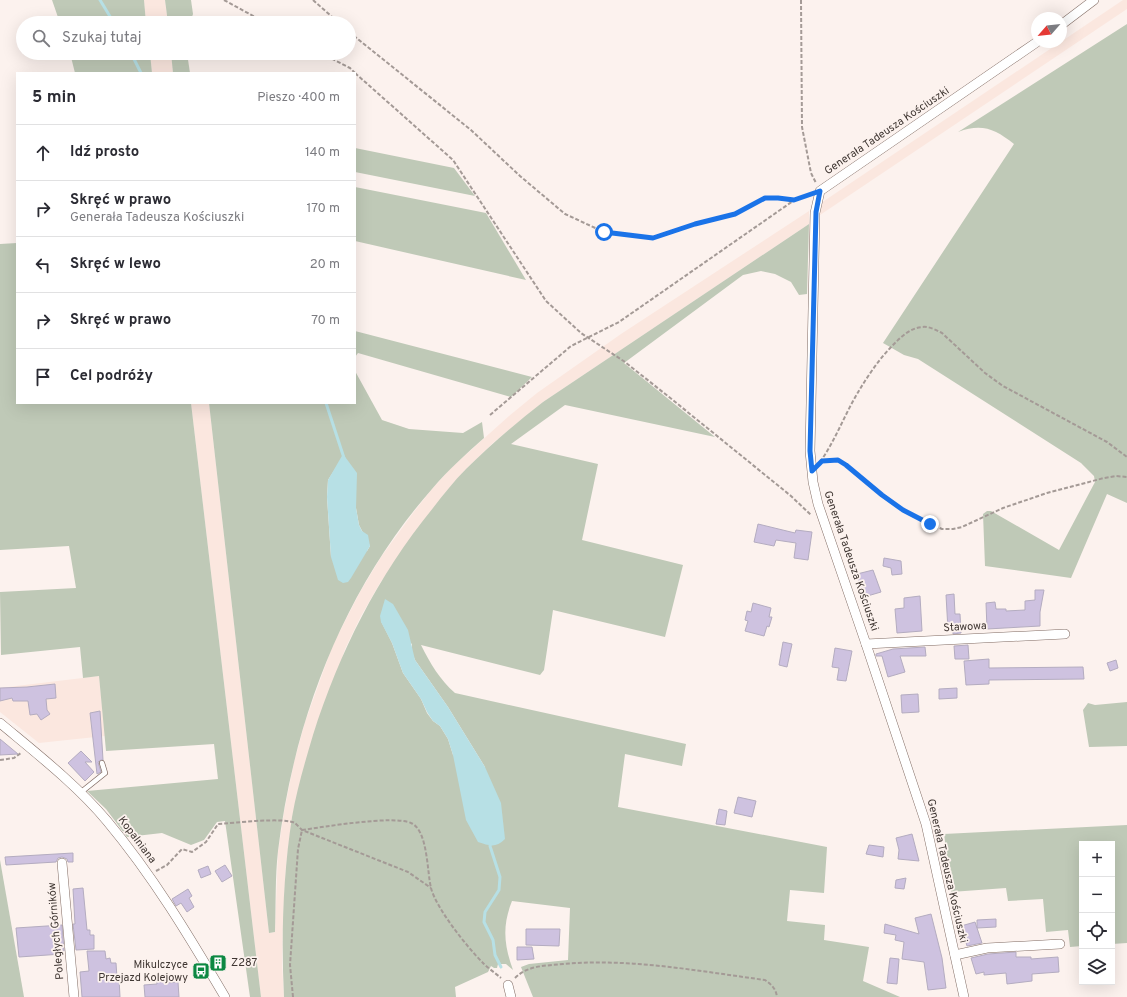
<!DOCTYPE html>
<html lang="pl">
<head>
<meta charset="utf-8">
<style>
	:root { --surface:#fff; --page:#f2f2f3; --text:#2b2b33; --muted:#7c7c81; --line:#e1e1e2 }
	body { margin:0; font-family:Overpass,sans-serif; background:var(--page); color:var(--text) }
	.controls { position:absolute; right:12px; bottom:12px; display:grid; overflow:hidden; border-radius:0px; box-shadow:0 4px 16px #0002 }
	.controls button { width:36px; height:36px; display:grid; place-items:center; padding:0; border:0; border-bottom:1px solid var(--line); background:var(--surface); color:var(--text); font:20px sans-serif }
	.compass { position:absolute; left:1031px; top:12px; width:36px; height:36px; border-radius:50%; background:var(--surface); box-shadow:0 4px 16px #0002; rotate:242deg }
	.stop { position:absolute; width:12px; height:12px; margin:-9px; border:3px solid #1a73e8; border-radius:50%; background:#fff }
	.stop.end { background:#1a73e8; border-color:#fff; box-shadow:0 1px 4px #0008 }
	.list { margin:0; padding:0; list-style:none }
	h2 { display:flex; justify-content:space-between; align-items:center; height:52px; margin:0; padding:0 16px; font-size:17px }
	h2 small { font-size:13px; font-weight:400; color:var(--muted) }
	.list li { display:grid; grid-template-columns:26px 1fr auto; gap:12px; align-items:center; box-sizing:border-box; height:56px; padding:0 16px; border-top:1px solid var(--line) }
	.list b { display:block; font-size:15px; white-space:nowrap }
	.list p { margin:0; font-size:13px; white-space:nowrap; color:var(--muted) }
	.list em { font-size:13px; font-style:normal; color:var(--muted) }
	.icon { flex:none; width:22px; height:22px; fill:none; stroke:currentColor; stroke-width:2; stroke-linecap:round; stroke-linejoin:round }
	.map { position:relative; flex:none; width:1127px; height:997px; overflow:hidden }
	.search { position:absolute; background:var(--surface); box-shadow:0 4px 16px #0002; left:16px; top:16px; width:340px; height:44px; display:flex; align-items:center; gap:10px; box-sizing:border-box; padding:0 14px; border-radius:22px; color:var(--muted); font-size:15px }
	.panel { position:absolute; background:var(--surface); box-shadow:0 4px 16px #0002; left:16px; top:72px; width:340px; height:332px; border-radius:0px }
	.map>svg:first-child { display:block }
</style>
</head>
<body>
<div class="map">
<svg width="1127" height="997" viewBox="0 0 1127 997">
	<rect width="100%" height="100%" fill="#fcf2ee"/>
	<g fill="#fbe7df">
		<path d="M144 0H165L168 23H146Z"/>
		<path d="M1123 0H1127V9L820 215 821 203Z"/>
		<path d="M150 53H171L173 73H152Z"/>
		<path d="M809 211V224L543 402 493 443 465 470 444 494 380 583 361 616 345 649 292 817 286 866 283 917 282 965 284 997H261L191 403H209L269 933 275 932 278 852 284 812 294 762 305 722 332 647 345 621 360 592 381 557 413 513 432 489 451 468 509 416 537 393 621 334Z"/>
		<path d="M99 676 105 736 39 743 0 712V688Z"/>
	</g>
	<g fill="#bfc9b7" fill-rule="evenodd">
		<path d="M52 0H144L146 23H60Z"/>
		<path d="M165 0H191L193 14 190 23H168Z"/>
		<path d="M1127 24V503L1107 494 1071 578 985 566 983 514 987 511H991L1059 550 1095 482 1094 476 1081 463 918 359 904 355 883 343 1014 144C995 129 982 123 958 132Z"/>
		<path d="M70 53H150L152 73H75Z"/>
		<path d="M171 53H187L190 73H173Z"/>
		<path d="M355 148 454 168 475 196 355 172Z"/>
		<path d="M355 187 486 213 526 280 355 241Z"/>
		<path d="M809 224 807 294 799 295 791 282 775 274 761 271 743 275 624 363 715 437 565 405 511 444 598 464 582 540 683 565 665 637 553 610 544 670 540 675 421 645C430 663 440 680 455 693L686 744 682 766 625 754 618 807 827 847 824 893 790 890 787 921 825 925 824 940 869 947 863 981 900 997H533L521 967 529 964 568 960 570 908 512 901C502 926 504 945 513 970L506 964H498L497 968H494L491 966 488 972 455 987 456 997H284C281 937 283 876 292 817 297 789 305 762 313 735 340 651 377 577 433 508 443 495 454 481 466 469 490 445 516 423 543 402ZM381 621 412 644V652L415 660 448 707 485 767 453 755 448 739 440 726 433 721 427 713 421 699 403 673 392 643Z"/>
		<path d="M17 243V403H191L261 997H250L225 821 217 822 204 840 191 845 162 833 127 837 106 809 87 791 218 779 214 744 106 751 99 676 83 678 80 647 1 655 0 592 76 588 69 546 0 550V244Z"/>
		<path d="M355 331 532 377 511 397 358 353 355 357Z"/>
		<path d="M355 367V371L382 420 409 429 463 433 482 422 484 438C466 454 448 470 432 489 344 589 294 719 278 851 275 877 276 905 275 932L269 933 209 403H355ZM344 455 356 508 359 525 370 546 367 551 331 557 327 497 328 480Z"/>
		<path d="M1127 702V746L1089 747 1083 710 1088 703 1095 705Z"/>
		<path d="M1127 825V943L1112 944V844H1082V946L1070 947 1068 930 1046 932 1043 899 1008 901 1006 888 951 892 944 834Z"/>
		<path d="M0 860 24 997H0Z"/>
	</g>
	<g fill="#b7e0e5">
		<path d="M343 454 357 473 356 508 359 525 362 531 368 535 370 546 351 578 348 582 343 583 338 580 331 557 327 497 328 480Z"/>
		<path d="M385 599 393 604 408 630 415 660 448 707 485 767 501 803 505 839C496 848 490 846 478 842L466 820 453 755 448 739 440 726 433 721 427 712 421 699 403 673 392 643 381 622 380 616Z"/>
	</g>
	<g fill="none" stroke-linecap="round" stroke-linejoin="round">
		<g stroke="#b7e0e5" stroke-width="3">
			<path d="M100 0 114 23"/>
			<path d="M131 53 141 73"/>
			<path d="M326 403 344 458"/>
			<path d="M491 843 490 846 500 877 499 890 485 912 484 922 493 940 495 955 501 967"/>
		</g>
	</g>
	<g fill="#cec2e0" stroke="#b4acc0">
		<path d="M758 524 795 533 796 530 812 532 808 560 794 558 796 543 776 540 774 546 754 542Z"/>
		<path d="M884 558 901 561 902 574 892 575 891 568 883 566Z"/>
		<path d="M873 570 881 592 864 597 857 574Z"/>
		<path d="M1035 590H1044L1040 612V626L987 629 986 603 995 602 996 609H1006V611L1025 610V601L1035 600Z"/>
		<path d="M954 594 955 614H960L961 633 953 634V630H948L946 595Z"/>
		<path d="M920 596 922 631 897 633 895 609 904 608V598Z"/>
		<path d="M753 603 771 608 769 617H772L769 627 767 626 764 636 745 631 748 621 745 620 747 611 751 612Z"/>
		<path d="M783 642 792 644 787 667 779 665Z"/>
		<path d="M968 645 969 659H955L954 646Z"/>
		<path d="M925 647 926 656H900L905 672 888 677 882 656H876V654L893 649Z"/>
		<path d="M835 648 852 651 846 681 837 680 839 668 832 667Z"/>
		<path d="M989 659V668L1083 667 1084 679 989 680V684L966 685 964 661Z"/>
		<path d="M1116 660 1118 668 1110 671 1107 663Z"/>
		<path d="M55 684 56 698 46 699 47 710 50 714 41 720 37 714 30 715 28 701H13L12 698 0 701V688L27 687Z"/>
		<path d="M957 688V698L939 699V689Z"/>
		<path d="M918 694 919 712 902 713 901 695Z"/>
		<path d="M100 711 103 760H101L98 762 101 772 97 774 90 713Z"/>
		<path d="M0 739 18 754 0 755Z"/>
		<path d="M81 751 92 762H85L94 772 85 781 68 763Z"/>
		<path d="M738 797 756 801 752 817 734 813Z"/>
		<path d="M719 809 727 811 725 825 716 824Z"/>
		<path d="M912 834 919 861 898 859 899 850 896 838Z"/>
		<path d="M869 845 884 847 883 857 866 854Z"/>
		<path d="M73 853V862H68L67 859 62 857 58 858 56 862 6 865 5 857Z"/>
		<path d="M225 865 232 876 222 882 215 871Z"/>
		<path d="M208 866 211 874 201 878 198 870Z"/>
		<path d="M906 878 904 889 895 888 896 880Z"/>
		<path d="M83 888 87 930H90V935H94V949L76 950 73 924H75L73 889Z"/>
		<path d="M188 889 192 896 189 898 194 907 187 912 181 903 176 906 172 899Z"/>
		<path d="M931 914 942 958 946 988 928 990 924 962 902 959 904 942 895 940 896 935 884 933 885 924 919 934 915 918Z"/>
		<path d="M996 919V927L977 928 982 943 967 946 961 926 975 922 977 928V920Z"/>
		<path d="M62 925 64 951H62V954L19 957 16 928Z"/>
		<path d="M526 929H560L559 946 526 945Z"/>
		<path d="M517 947H532L534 959 517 960Z"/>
		<path d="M87 951H105L106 959 110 958 111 963H116L117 978H119L120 997H82L80 972 89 971Z"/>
		<path d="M1016 952V957H1031V959L1058 957 1059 972 1032 974V981L1007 984 1006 973 984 975V972L976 974 971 958 988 954Z"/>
		<path d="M890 958 899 959 897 984 887 983Z"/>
		<path d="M157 981H166V983L178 982 179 997H145L144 985 157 984Z"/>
	</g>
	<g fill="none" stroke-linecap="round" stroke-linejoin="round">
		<g stroke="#816c64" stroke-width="6">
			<path id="lane" d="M80 793 105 773 102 763"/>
		</g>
		<g stroke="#816c64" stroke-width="10">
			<g id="street">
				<path d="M1061 25 1094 0"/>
				<path d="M866 644 1065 634"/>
				<path d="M0 723C36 753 77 785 107 821 153 876 189 936 225 997"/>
				<path d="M62 863 74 997"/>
				<path d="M955 955 987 948 1060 944"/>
				<path d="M508 985 511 997"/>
				<path d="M964 997 926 824 866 644 818 504 813 482 810 451 815 213 820 191 1037 42"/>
			</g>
		</g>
		<g stroke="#a49a96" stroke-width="2" stroke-dasharray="4 2" stroke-linecap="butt">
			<path d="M224 0 266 23"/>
			<path d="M313 0 339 23"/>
			<path d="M801 0 802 127 811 173 816 183"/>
			<path d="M349 32 471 130 520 176 565 214 604 232 653 238 695 224 735 214 765 198H778L794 200 809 195"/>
			<path d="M321 53 350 68 355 73"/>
			<path d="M355 73 453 160 546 301 581 333 625 362 674 401 791 496 811 515"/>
			<path d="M490 415 571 346 619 322 793 201"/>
			<path d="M823 461 838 460 845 465 882 495 903 510 930 524 942 529H953L962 527 1003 508 1047 493 1104 478 1116 476 1127 477"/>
			<path d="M820 462C835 441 844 416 857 394 867 377 879 359 893 345 901 337 910 328 922 327 929 326 936 330 942 333L985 373 1003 386 1107 442 1127 457"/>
			<path d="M0 760 14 758 21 753"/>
			<path d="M302 830C323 827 394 815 411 823 428 830 427 872 431 888 436 908 467 947 483 963 488 968 495 973 501 978"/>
			<path d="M156 871 167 865 182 849 192 852 206 842 218 824C233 823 284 817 295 823 297 825 300 828 302 830L408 872 431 888"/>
			<path d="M515 978C528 965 545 966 563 964 631 958 698 971 765 980 772 985 776 989 777 997"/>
			<path d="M293 997 290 965 298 849 302 830"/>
		</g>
		<use href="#lane" stroke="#fff" stroke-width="4.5"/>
		<use href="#street" stroke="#fff" stroke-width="9"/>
	</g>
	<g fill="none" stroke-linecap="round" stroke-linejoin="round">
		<path stroke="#1a73e8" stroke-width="5" d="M604 232 653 238 695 224 735 214 765 198H778L794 200 820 191 816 212 810 451 812 471 822 461 838 460 846 465 882 495 903 510 930 524"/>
	</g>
	<defs>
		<g id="building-square" transform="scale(0.9)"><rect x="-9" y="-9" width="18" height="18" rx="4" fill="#0c8842" stroke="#fcf2ee"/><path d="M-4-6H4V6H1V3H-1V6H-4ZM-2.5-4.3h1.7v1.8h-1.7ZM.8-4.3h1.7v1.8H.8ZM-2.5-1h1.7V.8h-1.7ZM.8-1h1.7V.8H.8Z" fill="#fff"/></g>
		<g id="bus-square" transform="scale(0.9)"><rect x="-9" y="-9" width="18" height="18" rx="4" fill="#0c8842" stroke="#fcf2ee"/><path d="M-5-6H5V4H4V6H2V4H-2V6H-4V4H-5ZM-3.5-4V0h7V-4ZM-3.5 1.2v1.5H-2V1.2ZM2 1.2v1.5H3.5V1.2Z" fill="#fff"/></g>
	</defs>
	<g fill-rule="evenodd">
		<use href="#building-square" x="218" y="963"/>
		<use href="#bus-square" x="201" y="971"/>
	</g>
	<g text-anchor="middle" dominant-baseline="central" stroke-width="3.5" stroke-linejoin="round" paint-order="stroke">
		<g font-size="11" fill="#3f3632" stroke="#fcf2ee">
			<text transform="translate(887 131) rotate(-34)">Generała Tadeusza Kościuszki</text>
			<text transform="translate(851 561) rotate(71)">Generała Tadeusza Kościuszki</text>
			<text transform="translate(965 627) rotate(-3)">Stawowa</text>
			<text transform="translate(137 840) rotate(53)">Kopalniana</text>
			<text transform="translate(947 871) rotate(77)">Generała Tadeusza Kościuszki</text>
			<text transform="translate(56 931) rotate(-95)">Poległych Górników</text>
		</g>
		<g font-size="11" fill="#3f3632" stroke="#fcf2ee" text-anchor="start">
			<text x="231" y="963">Z287</text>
			<text x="188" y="965" text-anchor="end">Mikulczyce<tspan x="188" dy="13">Przejazd Kolejowy</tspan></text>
		</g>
	</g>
</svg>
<div class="controls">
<button>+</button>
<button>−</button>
<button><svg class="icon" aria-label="locate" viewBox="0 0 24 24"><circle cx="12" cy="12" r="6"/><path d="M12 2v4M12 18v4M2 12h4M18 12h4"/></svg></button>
<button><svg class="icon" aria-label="layers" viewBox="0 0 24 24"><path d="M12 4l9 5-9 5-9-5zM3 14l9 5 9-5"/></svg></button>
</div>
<svg class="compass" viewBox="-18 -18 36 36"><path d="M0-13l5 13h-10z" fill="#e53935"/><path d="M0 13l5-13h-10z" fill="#7c7c81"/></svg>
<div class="stop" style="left:604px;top:232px"></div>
<div class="stop end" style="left:930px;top:524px"></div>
<div class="search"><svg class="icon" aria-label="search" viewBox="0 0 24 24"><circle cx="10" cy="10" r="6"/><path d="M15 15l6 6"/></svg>Szukaj tutaj</div>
<section class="panel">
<h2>5 min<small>Pieszo · 400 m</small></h2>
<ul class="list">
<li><svg class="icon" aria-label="ahead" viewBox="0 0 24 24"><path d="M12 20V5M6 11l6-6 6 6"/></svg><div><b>Idź prosto</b></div><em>140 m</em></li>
<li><svg class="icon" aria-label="right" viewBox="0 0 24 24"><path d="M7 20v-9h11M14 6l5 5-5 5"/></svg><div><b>Skręć w prawo</b><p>Generała Tadeusza Kościuszki</p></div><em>170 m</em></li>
<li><svg class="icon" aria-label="left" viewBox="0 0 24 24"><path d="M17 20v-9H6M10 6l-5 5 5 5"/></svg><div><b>Skręć w lewo</b></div><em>20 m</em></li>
<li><svg class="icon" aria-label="right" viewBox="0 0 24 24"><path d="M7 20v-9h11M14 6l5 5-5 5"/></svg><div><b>Skręć w prawo</b></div><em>70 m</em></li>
<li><svg class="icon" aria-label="arrive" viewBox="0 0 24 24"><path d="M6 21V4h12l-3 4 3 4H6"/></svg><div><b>Cel podróży</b></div></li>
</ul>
</section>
</div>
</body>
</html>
